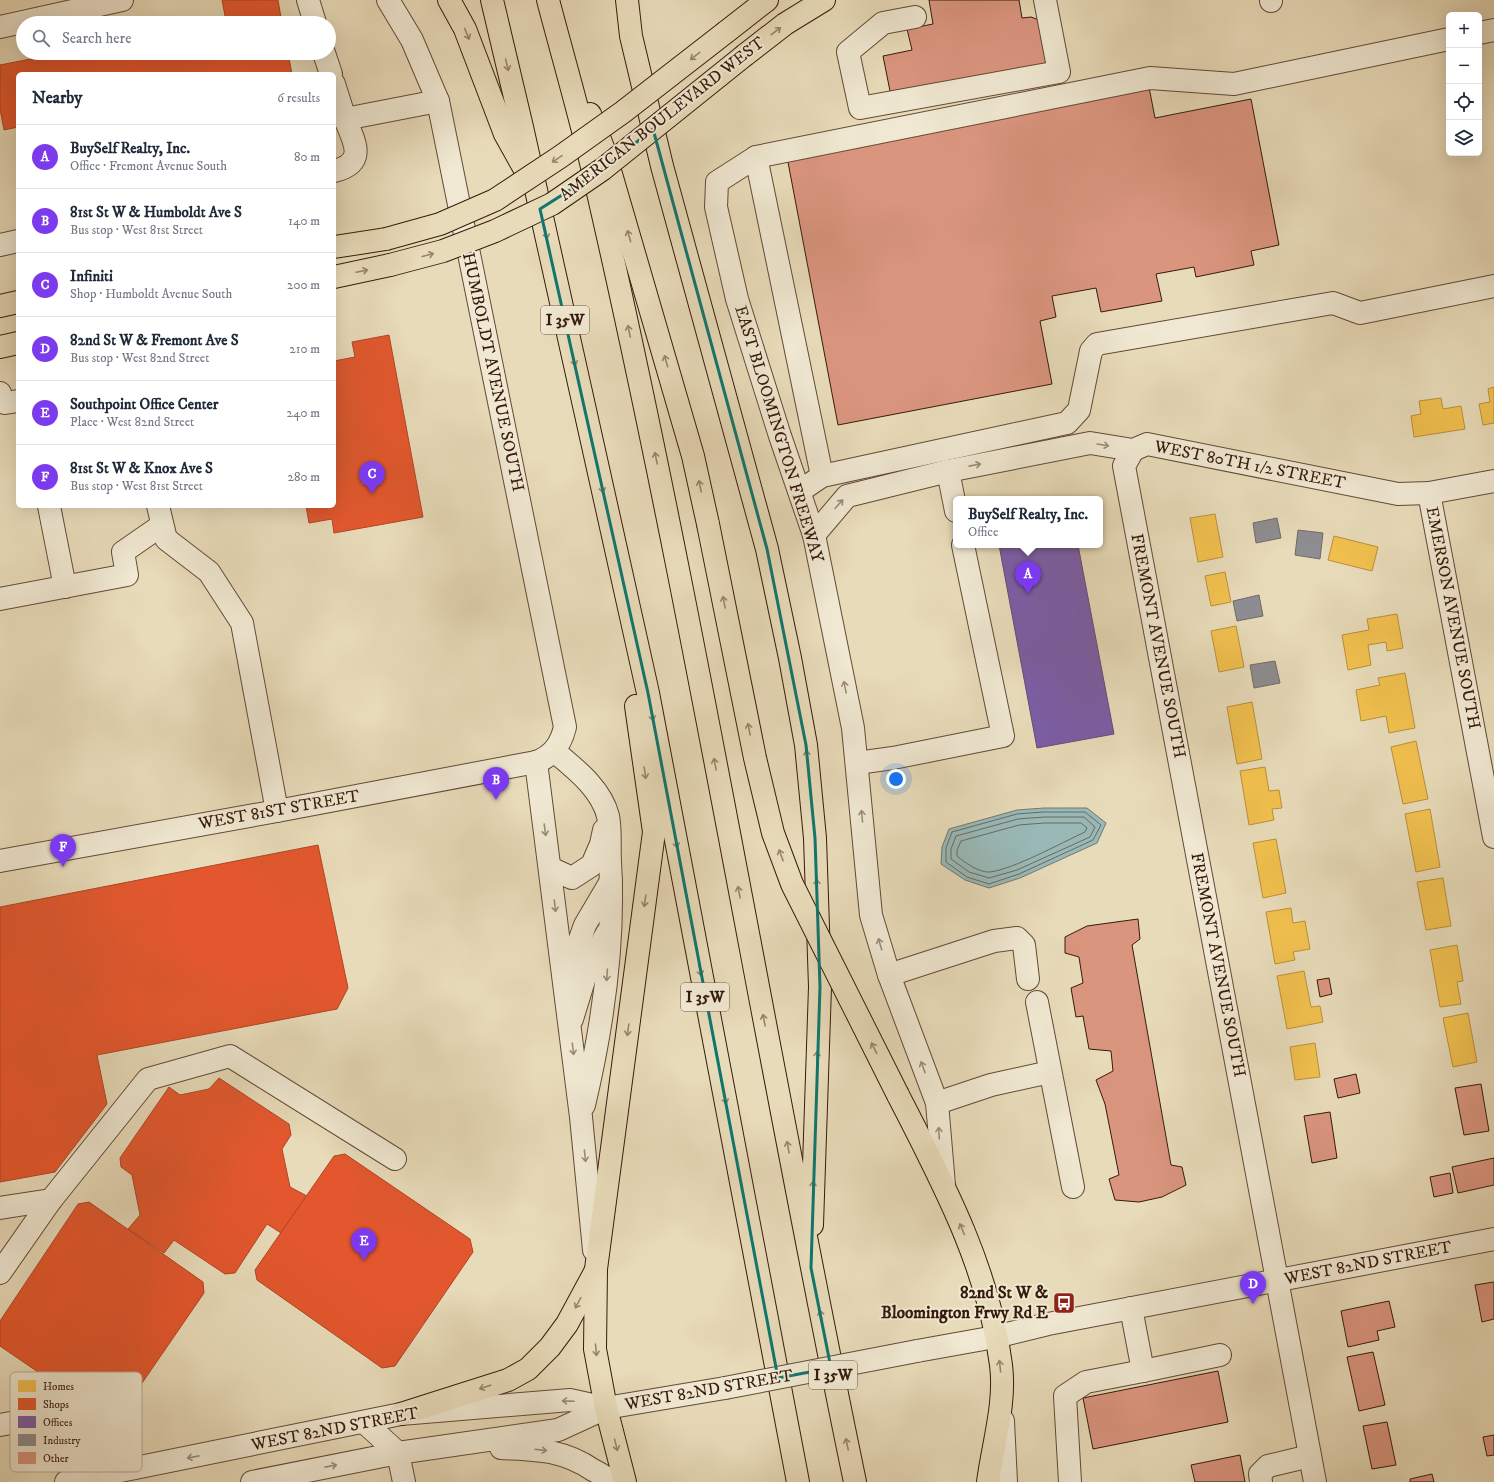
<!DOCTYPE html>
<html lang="en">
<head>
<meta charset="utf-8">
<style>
	:root { --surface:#fff; --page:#f6f6f7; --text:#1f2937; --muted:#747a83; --line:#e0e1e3; --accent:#7c3aed }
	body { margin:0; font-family:"IM FELL DW Pica",serif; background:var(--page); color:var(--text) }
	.controls { position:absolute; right:12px; top:12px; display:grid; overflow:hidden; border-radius:6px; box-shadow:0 4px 16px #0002 }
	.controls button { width:36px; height:36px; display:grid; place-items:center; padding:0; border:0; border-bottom:1px solid var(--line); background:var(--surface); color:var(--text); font:20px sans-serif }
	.you { position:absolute; left:896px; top:779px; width:14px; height:14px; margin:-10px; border:3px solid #fff; border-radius:50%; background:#1a73e8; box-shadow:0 0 0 6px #1a73e833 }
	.badge { display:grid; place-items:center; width:26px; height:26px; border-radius:50%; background:var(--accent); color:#fff; font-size:13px; font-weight:700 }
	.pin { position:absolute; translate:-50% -33px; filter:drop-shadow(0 1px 2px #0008) }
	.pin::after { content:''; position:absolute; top:21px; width:14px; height:12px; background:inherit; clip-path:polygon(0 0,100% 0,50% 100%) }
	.popup { position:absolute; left:953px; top:496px; width:150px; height:52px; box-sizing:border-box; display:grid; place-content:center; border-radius:6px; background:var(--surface); filter:drop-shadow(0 1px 3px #0005); font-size:13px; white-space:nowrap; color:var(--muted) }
	.popup b { font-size:15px; color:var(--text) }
	.popup::after { content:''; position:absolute; left:50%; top:100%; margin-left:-8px; border:8px solid transparent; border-top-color:var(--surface) }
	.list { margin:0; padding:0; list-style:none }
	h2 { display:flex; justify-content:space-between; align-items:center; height:52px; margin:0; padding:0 16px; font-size:17px }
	h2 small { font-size:13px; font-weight:400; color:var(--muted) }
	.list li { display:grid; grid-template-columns:26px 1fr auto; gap:12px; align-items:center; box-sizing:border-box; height:64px; padding:0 16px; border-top:1px solid var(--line) }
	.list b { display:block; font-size:15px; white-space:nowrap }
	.list p { margin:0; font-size:13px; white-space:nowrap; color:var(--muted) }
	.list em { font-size:13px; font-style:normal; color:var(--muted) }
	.icon { flex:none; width:22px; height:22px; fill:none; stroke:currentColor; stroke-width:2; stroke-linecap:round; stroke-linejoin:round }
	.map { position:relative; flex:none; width:1494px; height:1482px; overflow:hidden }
	.search { position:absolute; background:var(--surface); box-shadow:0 4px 16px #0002; left:16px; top:16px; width:320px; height:44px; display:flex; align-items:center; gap:10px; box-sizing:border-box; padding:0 14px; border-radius:22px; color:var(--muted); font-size:15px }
	.panel { position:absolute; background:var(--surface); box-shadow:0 4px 16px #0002; left:16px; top:72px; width:320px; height:436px; border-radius:6px }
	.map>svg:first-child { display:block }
</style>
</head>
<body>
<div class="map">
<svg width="1494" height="1482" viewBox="0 0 1494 1482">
	<rect width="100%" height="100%" fill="#e8dbb9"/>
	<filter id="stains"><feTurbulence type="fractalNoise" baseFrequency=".005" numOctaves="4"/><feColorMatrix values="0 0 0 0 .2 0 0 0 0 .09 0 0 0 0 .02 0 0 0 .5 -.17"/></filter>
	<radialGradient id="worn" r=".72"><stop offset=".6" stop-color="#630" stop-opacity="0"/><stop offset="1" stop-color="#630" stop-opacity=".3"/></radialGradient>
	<path fill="#99b9b7" stroke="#717972" d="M1044 808H1087L1106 823 1097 843 1020 878 989 888 965 880 941 864 942 847 949 829 1017 810Z"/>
	<g fill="#f2c14e" stroke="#ba8f3a">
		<path d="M1494 387V423L1483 425 1479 404 1490 402 1488 389Z"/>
		<path d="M1441 398 1443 409 1461 406 1465 429 1414 437 1411 416 1421 414 1419 401Z"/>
		<path d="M1215 514 1223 557 1198 562 1190 518Z"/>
		<path d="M1334 536 1378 547 1372 571 1328 560Z"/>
		<path d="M1225 572 1231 602 1211 606 1205 576Z"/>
		<path d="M1397 614 1403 648 1387 651 1386 642 1368 645 1371 665 1348 670 1342 635 1369 630 1367 619Z"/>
		<path d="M1236 626 1244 667 1219 672 1211 631Z"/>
		<path d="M1405 673 1415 728 1389 733 1386 716 1361 721 1356 690 1380 685 1378 678Z"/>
		<path d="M1252 702 1262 759 1237 764 1227 707Z"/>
		<path d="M1416 741 1428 799 1403 804 1391 747Z"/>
		<path d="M1265 767 1269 791 1279 790 1282 808 1272 809 1274 820 1249 825 1240 771Z"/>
		<path d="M1430 809 1440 867 1416 872 1405 814Z"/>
		<path d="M1276 839 1286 893 1263 898 1253 843Z"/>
		<path d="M1443 878 1451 926 1426 930 1417 882Z"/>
		<path d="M1291 908 1293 923 1305 921 1310 949 1293 952 1295 960 1275 964 1266 912Z"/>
		<path d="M1457 945 1463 981 1457 982 1461 1004 1440 1007 1430 950Z"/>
		<path d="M1304 971 1311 1007 1320 1006 1323 1022 1287 1029 1277 976Z"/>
		<path d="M1468 1013 1477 1062 1453 1067 1443 1018Z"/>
		<path d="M1315 1043 1320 1077 1295 1080 1290 1047Z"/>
	</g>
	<g fill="#e4572e" stroke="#b04524">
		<path d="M222 0H278L282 23H218L226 21Z"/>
		<path d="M61 53H288L292 74H18V127L4 130 0 109V65Z"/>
		<path d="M389 335 423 517 334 533 332 519 309 523 306 506H334V361L355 357 352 342Z"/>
		<path d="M318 845 348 988 337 1009 97 1055 107 1104 55 1172 0 1182V907Z"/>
		<path d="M219 1078 289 1124 291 1135 282 1149 290 1187 307 1196 281 1233 267 1224 235 1273 225 1274 174 1240 164 1253 128 1229 140 1215 132 1175 121 1167 120 1158 169 1087 180 1095 209 1089Z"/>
		<path d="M345 1154 470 1239 473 1252 395 1366 382 1368 257 1280 255 1270 334 1156Z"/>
		<path d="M89 1202 203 1282 204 1293 118 1418 108 1420 0 1346V1321L78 1204Z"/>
	</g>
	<path fill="#7b5ea7" stroke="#664a78" d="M999 545H1078L1114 734 1037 748Z"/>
	<g fill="#8d8d92" stroke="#736a6a">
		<path d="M1277 518 1281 538 1256 543 1253 523Z"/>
		<path d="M1298 530 1323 533 1320 559 1295 555Z"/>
		<path d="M1259 595 1263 616 1237 621 1233 601Z"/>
		<path d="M1275 661 1280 683 1254 688 1250 665Z"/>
	</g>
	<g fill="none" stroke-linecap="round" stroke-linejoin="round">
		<g stroke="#686a61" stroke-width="1">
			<path d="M1044 812H1085L1101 825 1093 840 1019 874 989 884 967 877 946 862V848L952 832 1017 814Z"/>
			<path d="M1045 817H1084L1095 827 1090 837 1017 870 989 878 969 872 951 859V849L956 836 1018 819Z"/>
			<path d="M1045 823H1081L1087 828 1085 832C1061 843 1014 869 990 872 979 873 964 862 957 856V850L961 841 1019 825Z"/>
		</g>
	</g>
	<g fill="#da957f" stroke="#361a0b">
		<path d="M929 0H1019L1022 18 1031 17 1042 21 1050 57 1043 66 891 96 883 56 912 50 907 29 933 24Z"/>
		<path d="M1149 87 1155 118 1251 99 1279 245 1251 251 1254 265 1196 277 1194 267 1156 274 1162 301 1101 312 1096 288 1052 296 1056 317 1040 321 1052 384 838 425 787 157Z"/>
		<path d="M1138 919 1140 939 1132 945 1171 1165 1182 1167 1186 1185 1162 1197 1139 1202 1115 1200 1109 1179 1119 1175 1105 1104 1096 1080 1113 1071 1111 1051 1089 1049 1083 1016 1076 1017 1071 988 1083 983 1079 957 1065 953V937L1087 926Z"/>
		<path d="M1329 978 1332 994 1320 997 1317 980Z"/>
		<path d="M1356 1074 1360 1093 1338 1098 1334 1079Z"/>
		<path d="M1481 1084 1489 1131 1464 1135 1455 1088Z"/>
		<path d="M1330 1112 1337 1158 1312 1163 1304 1116Z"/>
		<path d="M1494 1158V1185L1458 1193 1452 1167Z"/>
		<path d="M1450 1173 1453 1193 1434 1197 1430 1177Z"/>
		<path d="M1494 1282V1319L1482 1322 1475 1285Z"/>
		<path d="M1389 1301 1395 1327 1377 1331 1379 1340 1348 1347 1341 1311Z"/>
		<path d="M1373 1352 1385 1405 1359 1411 1347 1357Z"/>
		<path d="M1218 1371 1228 1422 1093 1449 1083 1398Z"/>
		<path d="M1387 1422 1396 1465 1372 1469 1363 1426Z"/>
		<path d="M1494 1435V1455L1487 1456 1483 1437Z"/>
		<path d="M1240 1455 1245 1482H1195L1191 1465Z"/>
		<path d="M1432 1474 1434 1482H1410V1479Z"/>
	</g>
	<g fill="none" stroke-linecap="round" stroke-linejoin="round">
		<g stroke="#624a36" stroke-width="24">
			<g id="minor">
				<path d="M308 0 315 23"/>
				<path d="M1271 0V1"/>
				<path d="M915 17 883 23 848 52 860 108 1059 72 1045 0"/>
				<path d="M0 27 122 0"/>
				<path d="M1479 33 1494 30"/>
				<path d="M324 53 331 74"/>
				<path d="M334 84 345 119 438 101"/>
				<path d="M756 157 822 476"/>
				<path d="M334 171C368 163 354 141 345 119"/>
				<path d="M0 245 18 241"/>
				<path d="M0 393 1 400 5 403 18 401"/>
				<path d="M1133 450 1124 466 1315 1482"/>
				<path d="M948 471 956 511"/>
				<path d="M800 491 822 476 1067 423 1079 410 1091 351 1097 344 1333 303 1360 313 1494 286"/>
				<path d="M1429 493 1494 837"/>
				<path d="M49 506 65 587"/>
				<path d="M158 506 166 539 209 572 242 623 277 811"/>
				<path d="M814 535 847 496 948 471 1090 443 1133 450 1147 444 1398 494 1429 493 1494 481"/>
				<path d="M0 599 127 575 123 552 162 525"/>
				<path d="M554 751C574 768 601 788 608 816 611 830 609 847 610 861 615 943 603 1025 584 1105"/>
				<path d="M536 762 581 1117 594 1250"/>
				<path d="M857 763 893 758 1003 736 963 545"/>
				<path d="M0 861 277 811 536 762C553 756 561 744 565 727L438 101 412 40 388 0"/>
				<path d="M550 868 572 878 592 865 601 844 604 830"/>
				<path d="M889 975 994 941 1017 938 1024 945 1028 979"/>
				<path d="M566 978 585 925 611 881"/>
				<path d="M1037 1002 1073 1187"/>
				<path d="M572 1019 588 967 607 933"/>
				<path d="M937 1103 991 1085 1050 1072"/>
				<path d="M944 1185 937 1103 889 975 871 915 853 728 814 535 780 436 737 299 716 207 717 182 756 157 1150 78 1234 84 1449 39"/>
				<path d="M0 1208 51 1200 148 1079 230 1056 395 1159"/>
				<path d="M0 1273 51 1200"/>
				<path d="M917 1351 995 1337 1048 1324 1494 1239"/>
				<path d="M1143 1371 1220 1355"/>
				<path d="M1003 1421 1006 1482"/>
				<path d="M364 1422 398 1453 404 1482"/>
				<path d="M0 1425 57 1415"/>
				<path d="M501 1448C537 1450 562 1449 593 1470 599 1473 606 1477 611 1482"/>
				<path d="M66 1482 401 1414 570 1400 606 1408"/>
				<path d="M252 1482 398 1453 558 1430 606 1408 725 1388"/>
				<path d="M1070 1482 1065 1396 1086 1382 1143 1371 1131 1308"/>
				<path d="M1261 1482 1260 1474 1268 1466 1310 1456"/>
			</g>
		</g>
		<g stroke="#361a0b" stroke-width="24">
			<g id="major">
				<path d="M726 32 767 0"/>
				<path d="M745 55 785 24 824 0"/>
				<path d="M334 247 386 239"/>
				<path d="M334 277 390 265"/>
				<path d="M0 306 18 302"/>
				<path d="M0 347 18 343"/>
			</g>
		</g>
		<g stroke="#361a0b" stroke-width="24">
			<g id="highway">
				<path d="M449 0 465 29 505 134 524 168"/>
				<path d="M492 0 522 127 648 693 798 1482"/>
				<path d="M548 0C564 61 582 122 596 184 695 614 765 1050 855 1482"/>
				<path d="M627 0 631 36 662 166 767 549 790 658 806 745 815 838 820 987 812 1225"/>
				<path d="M590 114 604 150 693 456 708 524"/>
				<path d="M898 1095C942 1181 989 1268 1001 1365 1006 1403 993 1444 988 1482"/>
				<path d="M401 1414 508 1380 528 1369 550 1347 567 1324 595 1272"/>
				<path d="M625 1482 606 1408 595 1349 596 1269 654 832 636 706"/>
			</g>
		</g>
		<use href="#minor" stroke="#f0e8d2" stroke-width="22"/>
		<use href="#major" stroke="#e8dbb9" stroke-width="22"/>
		<use href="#highway" stroke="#e8dbb9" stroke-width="22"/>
		<g stroke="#624a36" stroke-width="24" stroke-linecap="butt">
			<path id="minor-bridge" d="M725 1388 917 1351"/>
		</g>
		<g stroke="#361a0b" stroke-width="24" stroke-linecap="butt">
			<g id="major-bridge">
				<path d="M386 239 440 224 495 200 560 157 623 112 726 32"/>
				<path d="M390 265 443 251 495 231 552 204 603 169 745 55"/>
			</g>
		</g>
		<g stroke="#361a0b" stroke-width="24" stroke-linecap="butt">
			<path id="highway-bridge" d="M708 524 755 758 773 833 792 884 898 1095"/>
		</g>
		<use href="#minor-bridge" stroke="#f0e8d2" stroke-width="22"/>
		<use href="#major-bridge" stroke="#e8dbb9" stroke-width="22"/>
		<use href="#highway-bridge" stroke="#e8dbb9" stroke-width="22"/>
	</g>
	<defs><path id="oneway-shaft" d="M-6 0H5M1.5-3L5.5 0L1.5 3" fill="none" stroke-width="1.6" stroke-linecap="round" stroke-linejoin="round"/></defs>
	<g stroke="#98846b">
		<use href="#oneway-shaft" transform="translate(776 31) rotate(-37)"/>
		<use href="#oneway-shaft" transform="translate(467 34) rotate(68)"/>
		<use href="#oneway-shaft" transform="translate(695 56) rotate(142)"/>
		<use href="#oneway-shaft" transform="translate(507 65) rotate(77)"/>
		<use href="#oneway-shaft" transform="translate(557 159) rotate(146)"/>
		<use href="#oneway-shaft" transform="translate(546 233) rotate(78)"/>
		<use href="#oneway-shaft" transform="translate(629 236) rotate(-106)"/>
		<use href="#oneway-shaft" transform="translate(428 255) rotate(-15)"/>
		<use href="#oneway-shaft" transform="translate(362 271) rotate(-12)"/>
		<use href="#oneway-shaft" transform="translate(629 331) rotate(-102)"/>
		<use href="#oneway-shaft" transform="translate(574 360) rotate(78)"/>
		<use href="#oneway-shaft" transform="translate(666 361) rotate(-106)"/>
		<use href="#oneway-shaft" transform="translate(656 458) rotate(-102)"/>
		<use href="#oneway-shaft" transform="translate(700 486) rotate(-102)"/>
		<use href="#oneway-shaft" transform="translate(602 487) rotate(78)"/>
		<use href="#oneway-shaft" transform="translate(724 602) rotate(-101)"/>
		<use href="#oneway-shaft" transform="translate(652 715) rotate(79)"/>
		<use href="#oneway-shaft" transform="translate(749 729) rotate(-101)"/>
		<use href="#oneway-shaft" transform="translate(807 756) rotate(-95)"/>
		<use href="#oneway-shaft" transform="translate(715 764) rotate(-101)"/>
		<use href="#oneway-shaft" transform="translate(645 773) rotate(82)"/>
		<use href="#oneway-shaft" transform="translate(676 842) rotate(79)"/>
		<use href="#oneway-shaft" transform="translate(781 855) rotate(-110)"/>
		<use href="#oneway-shaft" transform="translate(817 885) rotate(-92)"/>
		<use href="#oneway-shaft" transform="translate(739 892) rotate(-101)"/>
		<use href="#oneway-shaft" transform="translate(645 901) rotate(98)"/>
		<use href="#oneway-shaft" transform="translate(700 970) rotate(79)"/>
		<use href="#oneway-shaft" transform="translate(764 1020) rotate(-101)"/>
		<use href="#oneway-shaft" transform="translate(628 1030) rotate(98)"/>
		<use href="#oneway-shaft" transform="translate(874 1048) rotate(-117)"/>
		<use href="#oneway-shaft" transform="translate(817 1057) rotate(-88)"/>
		<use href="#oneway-shaft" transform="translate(725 1098) rotate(79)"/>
		<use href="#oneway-shaft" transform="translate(788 1147) rotate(-101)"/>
		<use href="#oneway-shaft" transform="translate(813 1187) rotate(-89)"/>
		<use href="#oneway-shaft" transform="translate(962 1229) rotate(-113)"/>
		<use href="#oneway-shaft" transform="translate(578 1303) rotate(118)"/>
		<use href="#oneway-shaft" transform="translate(821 1316) rotate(-101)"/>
		<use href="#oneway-shaft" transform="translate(596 1350) rotate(85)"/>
		<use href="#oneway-shaft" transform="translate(1000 1366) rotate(-96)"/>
		<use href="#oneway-shaft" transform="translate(485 1387) rotate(162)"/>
		<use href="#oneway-shaft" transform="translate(847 1444) rotate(-102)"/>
		<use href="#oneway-shaft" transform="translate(616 1445) rotate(76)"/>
	</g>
	<g stroke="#9c8b78">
		<use href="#oneway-shaft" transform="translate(1103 445) rotate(9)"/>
		<use href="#oneway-shaft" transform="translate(975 465) rotate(-11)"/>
		<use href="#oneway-shaft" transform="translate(839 504) rotate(-48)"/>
		<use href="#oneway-shaft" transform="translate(845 687) rotate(-101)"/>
		<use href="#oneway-shaft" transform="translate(862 816) rotate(-95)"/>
		<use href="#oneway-shaft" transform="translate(545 830) rotate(82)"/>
		<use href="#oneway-shaft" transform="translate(555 906) rotate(83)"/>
		<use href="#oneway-shaft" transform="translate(880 944) rotate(-107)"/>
		<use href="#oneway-shaft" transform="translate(607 975) rotate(94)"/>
		<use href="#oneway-shaft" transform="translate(573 1049) rotate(83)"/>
		<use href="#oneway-shaft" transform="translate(923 1067) rotate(-110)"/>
		<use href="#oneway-shaft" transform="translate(939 1133) rotate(-93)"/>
		<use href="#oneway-shaft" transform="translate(585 1156) rotate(84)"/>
		<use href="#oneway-shaft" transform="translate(568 1401) rotate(-178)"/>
		<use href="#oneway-shaft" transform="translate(541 1450) rotate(7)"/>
		<use href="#oneway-shaft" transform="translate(193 1457) rotate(169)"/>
		<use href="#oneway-shaft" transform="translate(331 1466) rotate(-11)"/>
	</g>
	<path fill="none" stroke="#0f766e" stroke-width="3" stroke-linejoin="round" d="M653 129 767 549 806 745 815 838 820 987 811 1268 831 1368 778 1378 648 693 540 209 603 169Z"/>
	<defs>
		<g id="bus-square" transform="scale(1.15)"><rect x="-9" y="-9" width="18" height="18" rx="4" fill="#8f2418" stroke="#f0e8d2"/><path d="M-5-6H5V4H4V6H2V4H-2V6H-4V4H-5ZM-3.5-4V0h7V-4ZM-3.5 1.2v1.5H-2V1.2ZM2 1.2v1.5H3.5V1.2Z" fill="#fff"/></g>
	</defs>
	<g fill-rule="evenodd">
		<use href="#bus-square" x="1064" y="1303"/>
	</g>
	<g text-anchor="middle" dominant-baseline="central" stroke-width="4" stroke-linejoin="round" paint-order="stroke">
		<g fill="#f0e8d2" stroke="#6e5847" stroke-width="1">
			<rect x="541" y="306" width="48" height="28" rx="3"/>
			<rect x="681" y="983" width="48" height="28" rx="3"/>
			<rect x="809" y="1361" width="48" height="28" rx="3"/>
		</g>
		<g font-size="16" font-weight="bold" fill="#361a0b">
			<text x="565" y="320">I 35W</text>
			<text x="705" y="997">I 35W</text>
			<text x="833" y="1375">I 35W</text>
		</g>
		<g font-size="17" fill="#361a0b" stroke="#f0e8d2">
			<text transform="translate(662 119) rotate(-38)">AMERICAN BOULEVARD WEST</text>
			<text transform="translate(493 372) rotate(78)">HUMBOLDT AVENUE SOUTH</text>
			<text transform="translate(779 434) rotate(73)">EAST BLOOMINGTON FREEWAY</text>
			<text transform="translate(1250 465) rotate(11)">WEST 80TH 1/2 STREET</text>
			<text transform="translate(1453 618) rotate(79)">EMERSON AVENUE SOUTH</text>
			<text transform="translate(1158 646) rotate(79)">FREMONT AVENUE SOUTH</text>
			<text transform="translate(279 810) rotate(-10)">WEST 81ST STREET</text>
			<text transform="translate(1218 965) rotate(79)">FREMONT AVENUE SOUTH</text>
			<text transform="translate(1368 1263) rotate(-11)">WEST 82ND STREET</text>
			<text transform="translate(709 1390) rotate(-10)">WEST 82ND STREET</text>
			<text transform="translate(335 1429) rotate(-11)">WEST 82ND STREET</text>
		</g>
		<g font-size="17" font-weight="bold" fill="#361a0b" stroke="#f0e8d2" text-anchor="end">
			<text x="1048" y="1293">82nd St W &amp;<tspan x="1048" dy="20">Bloomington Frwy Rd E</tspan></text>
		</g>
	</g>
	<rect x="10" y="1372" width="132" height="100" rx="6" fill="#f0e8d2" stroke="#b8aa96" stroke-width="1"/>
	<rect x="18" y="1380" width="18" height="12" fill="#f2c14e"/>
	<rect x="18" y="1398" width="18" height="12" fill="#e4572e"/>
	<rect x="18" y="1416" width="18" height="12" fill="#7b5ea7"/>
	<rect x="18" y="1434" width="18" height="12" fill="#8d8d92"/>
	<rect x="18" y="1452" width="18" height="12" fill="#da957f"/>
	<g font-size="11" fill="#361a0b">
		<text x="43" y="1390">Homes</text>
		<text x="43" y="1408">Shops</text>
		<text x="43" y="1426">Offices</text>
		<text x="43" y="1444">Industry</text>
		<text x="43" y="1462">Other</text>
	</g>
	<rect width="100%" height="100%" filter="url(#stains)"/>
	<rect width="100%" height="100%" fill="url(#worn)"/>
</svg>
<div class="controls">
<button>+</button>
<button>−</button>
<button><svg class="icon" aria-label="locate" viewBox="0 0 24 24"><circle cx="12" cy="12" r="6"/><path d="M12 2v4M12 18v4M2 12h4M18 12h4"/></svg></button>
<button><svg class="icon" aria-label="layers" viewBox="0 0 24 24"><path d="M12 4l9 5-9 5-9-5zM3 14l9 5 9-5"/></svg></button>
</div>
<div class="you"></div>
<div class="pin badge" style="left:1028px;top:594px">A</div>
<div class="popup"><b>BuySelf Realty, Inc.</b>Office</div>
<div class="pin badge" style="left:496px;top:800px">B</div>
<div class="pin badge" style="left:372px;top:494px">C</div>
<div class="pin badge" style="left:1253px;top:1304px">D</div>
<div class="pin badge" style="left:364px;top:1261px">E</div>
<div class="pin badge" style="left:63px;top:867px">F</div>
<div class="search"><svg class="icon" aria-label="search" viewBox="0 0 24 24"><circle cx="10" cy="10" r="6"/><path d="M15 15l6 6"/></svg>Search here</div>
<section class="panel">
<h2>Nearby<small>6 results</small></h2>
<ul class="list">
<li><span class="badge">A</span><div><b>BuySelf Realty, Inc.</b><p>Office · Fremont Avenue South</p></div><em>80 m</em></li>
<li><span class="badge">B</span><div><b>81st St W &amp; Humboldt Ave S</b><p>Bus stop · West 81st Street</p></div><em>140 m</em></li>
<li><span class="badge">C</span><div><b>Infiniti</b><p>Shop · Humboldt Avenue South</p></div><em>200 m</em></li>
<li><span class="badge">D</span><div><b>82nd St W &amp; Fremont Ave S</b><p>Bus stop · West 82nd Street</p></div><em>210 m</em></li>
<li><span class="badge">E</span><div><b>Southpoint Office Center</b><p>Place · West 82nd Street</p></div><em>240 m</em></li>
<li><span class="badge">F</span><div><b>81st St W &amp; Knox Ave S</b><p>Bus stop · West 81st Street</p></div><em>280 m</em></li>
</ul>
</section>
</div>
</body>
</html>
